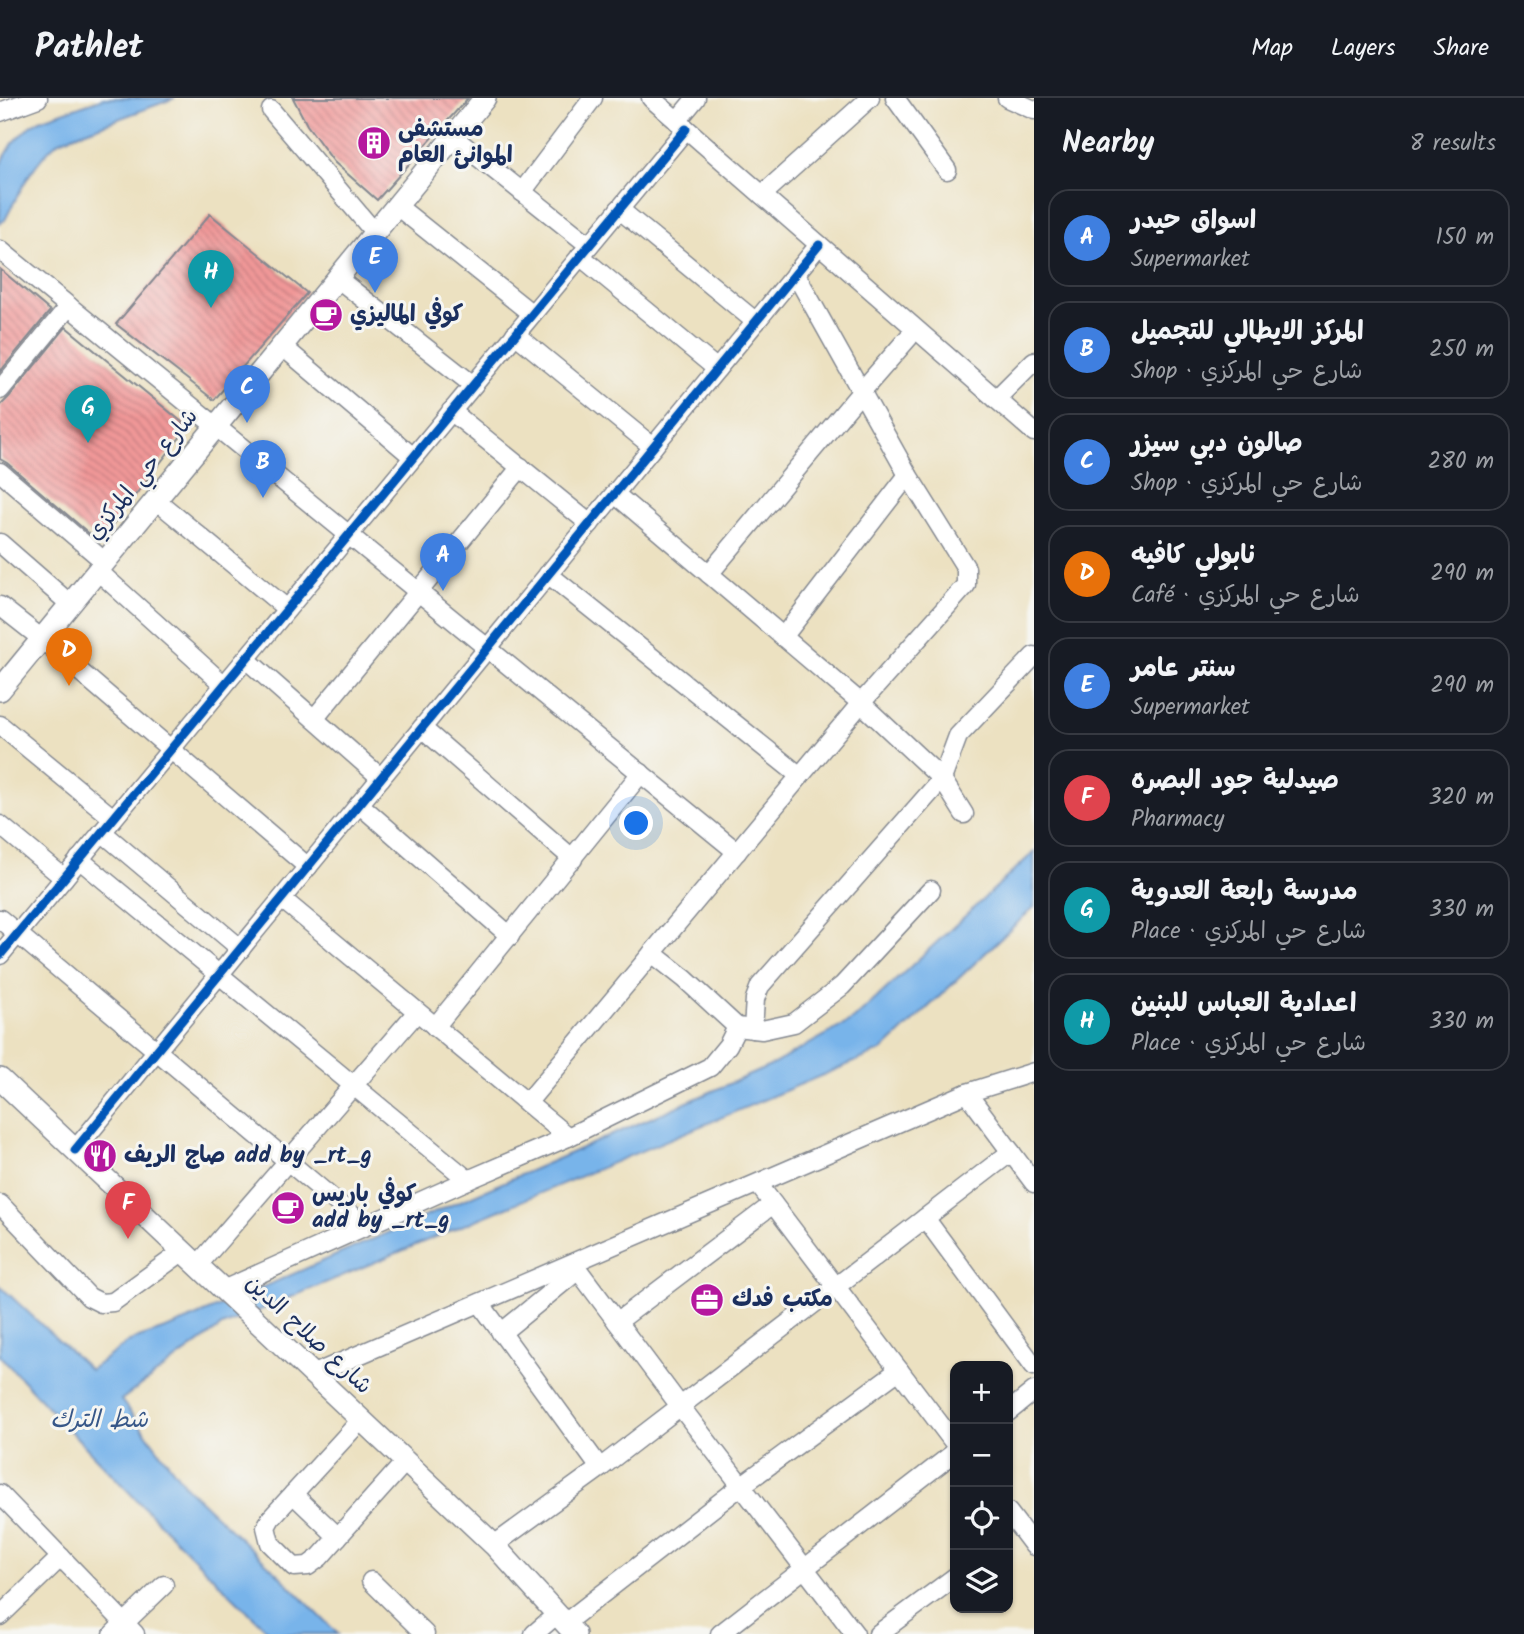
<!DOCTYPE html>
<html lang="en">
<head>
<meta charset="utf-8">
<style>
	:root { --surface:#171b24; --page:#20242c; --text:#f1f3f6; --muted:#9ea1a6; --line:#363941; --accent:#db2777 }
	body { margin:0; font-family:Kalam,"Playpen Sans Arabic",sans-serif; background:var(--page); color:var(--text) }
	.controls { position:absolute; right:21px; bottom:21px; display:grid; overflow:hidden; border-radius:14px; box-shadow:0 2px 5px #0004 }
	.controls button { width:63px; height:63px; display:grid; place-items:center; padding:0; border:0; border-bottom:2px solid var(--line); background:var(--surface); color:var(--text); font:35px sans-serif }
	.you { position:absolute; left:637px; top:726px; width:24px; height:24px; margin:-18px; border:5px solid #fff; border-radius:50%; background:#1a73e8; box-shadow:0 0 0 10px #1a73e833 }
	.badge { display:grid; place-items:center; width:46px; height:46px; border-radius:50%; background:var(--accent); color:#fff; font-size:23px; font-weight:700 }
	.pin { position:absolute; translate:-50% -58px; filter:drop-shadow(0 2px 4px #0008) }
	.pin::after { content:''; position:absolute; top:37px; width:24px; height:21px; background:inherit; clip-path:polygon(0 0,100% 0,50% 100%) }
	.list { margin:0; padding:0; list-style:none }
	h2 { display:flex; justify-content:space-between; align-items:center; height:91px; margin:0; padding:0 28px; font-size:30px }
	h2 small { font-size:23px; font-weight:400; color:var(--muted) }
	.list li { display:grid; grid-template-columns:46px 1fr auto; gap:21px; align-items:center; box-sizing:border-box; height:98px; margin:0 14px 14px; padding:0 14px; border:2px solid var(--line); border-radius:21px }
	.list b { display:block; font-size:26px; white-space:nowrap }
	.list p { margin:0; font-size:23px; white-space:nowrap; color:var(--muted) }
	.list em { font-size:23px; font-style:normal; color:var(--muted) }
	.icon { flex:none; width:38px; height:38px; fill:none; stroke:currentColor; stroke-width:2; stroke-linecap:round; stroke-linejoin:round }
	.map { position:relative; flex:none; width:1034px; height:1536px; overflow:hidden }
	header { display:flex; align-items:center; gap:42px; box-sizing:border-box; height:98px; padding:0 35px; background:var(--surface); border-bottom:2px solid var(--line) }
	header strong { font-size:33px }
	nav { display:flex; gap:38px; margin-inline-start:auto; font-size:24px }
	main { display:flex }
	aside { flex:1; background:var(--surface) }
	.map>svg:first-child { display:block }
</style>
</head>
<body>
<header>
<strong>Pathlet</strong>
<nav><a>Map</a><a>Layers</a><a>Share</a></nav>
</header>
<main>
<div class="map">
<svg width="1034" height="1536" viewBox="0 0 1034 1536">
	<defs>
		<pattern id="building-back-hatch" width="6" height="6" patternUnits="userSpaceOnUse" patternTransform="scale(1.75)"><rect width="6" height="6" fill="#f19898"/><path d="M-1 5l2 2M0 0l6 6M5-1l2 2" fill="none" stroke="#c27c7f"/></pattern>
	</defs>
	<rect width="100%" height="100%" fill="#f6f6f2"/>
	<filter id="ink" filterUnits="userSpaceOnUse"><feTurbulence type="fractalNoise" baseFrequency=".0143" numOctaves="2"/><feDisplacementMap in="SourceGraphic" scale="14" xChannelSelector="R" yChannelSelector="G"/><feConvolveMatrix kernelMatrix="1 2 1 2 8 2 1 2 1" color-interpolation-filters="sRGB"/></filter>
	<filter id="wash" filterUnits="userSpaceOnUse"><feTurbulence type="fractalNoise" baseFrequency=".00686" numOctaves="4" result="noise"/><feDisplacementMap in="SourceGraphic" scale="28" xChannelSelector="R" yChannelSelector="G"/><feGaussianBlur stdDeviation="1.57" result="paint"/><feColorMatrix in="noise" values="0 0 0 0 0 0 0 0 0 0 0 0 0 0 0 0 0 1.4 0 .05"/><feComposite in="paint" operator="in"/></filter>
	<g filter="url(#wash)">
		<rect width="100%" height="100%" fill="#ece1c1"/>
		<g fill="#78b4ea" stroke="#4a72a4" stroke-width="2">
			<path d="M103 0H175L59 43C33 64 20 93 5 122L0 125V67L13 45 30 28 40 22Z"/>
			<path d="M1034 754V809L883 952 222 1228 121 1302 187 1390 275 1473 338 1536H271C178 1446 88 1353 0 1258V1188L90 1272 130 1243 174 1228 770 968 854 921Z"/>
		</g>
		<g id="blocks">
			<g fill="url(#building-back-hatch)">
				<path d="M293 0H468L377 102 334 64 307 27Z"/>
				<path d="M210 116 307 195 214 302 116 226Z"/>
				<path d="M0 171 50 213 0 274Z"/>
				<path d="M66 229 188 329 99 444 7 365 0 361V308L9 299Z"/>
			</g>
		</g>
	</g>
	<g filter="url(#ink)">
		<use href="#blocks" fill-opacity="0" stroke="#848890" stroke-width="2"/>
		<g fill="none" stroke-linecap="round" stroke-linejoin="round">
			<g stroke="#848890" stroke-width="21">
				<g id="minor">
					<path d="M651 0 1034 334"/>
					<path d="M895 0 947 72"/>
					<path d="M1007 0 1034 12"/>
					<path d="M271 12 375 135"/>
					<path d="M0 14 38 0"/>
					<path d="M677 23 696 0"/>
					<path d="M453 39 589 147"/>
					<path d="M522 94 593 0"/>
					<path d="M762 97 870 0"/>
					<path d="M397 108 532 216"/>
					<path d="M619 111 756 224"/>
					<path d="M0 152 737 754"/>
					<path d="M580 158 717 271"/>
					<path d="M337 180 473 287"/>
					<path d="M515 236 653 349"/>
					<path d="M282 248 413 359"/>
					<path d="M0 292 69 208"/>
					<path d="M996 301 1034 263"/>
					<path d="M451 313 590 426"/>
					<path d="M0 374 105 464"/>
					<path d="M615 396 861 605 942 681 964 716"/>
					<path d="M156 402 287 511"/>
					<path d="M0 445 70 506"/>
					<path d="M98 473 224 587"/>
					<path d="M548 476 800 678"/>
					<path d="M709 476 861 294 909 239"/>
					<path d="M0 508 42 541 308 769"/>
					<path d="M783 539 908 377"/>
					<path d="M246 561 381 680"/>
					<path d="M314 621 521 369"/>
					<path d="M0 627 113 720"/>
					<path d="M422 630 573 761"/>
					<path d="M359 706 510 838"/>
					<path d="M0 727 64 780"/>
					<path d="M102 734 241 851"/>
					<path d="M79 761 468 1082"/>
					<path d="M282 801 568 1039"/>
					<path d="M0 821 365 1128"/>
					<path d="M652 855 685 881 737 929"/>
					<path d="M0 857 686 31"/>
					<path d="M435 929 641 675"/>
					<path d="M753 931 755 901 760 888 942 681 958 638 1034 558"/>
					<path d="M967 995 1034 1085"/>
					<path d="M527 1005 861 605 966 487V470L908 377 795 175"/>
					<path d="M75 1052 819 147"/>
					<path d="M758 1086 955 1346"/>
					<path d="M0 1106 89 1199 101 1205 113 1204 182 1154"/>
					<path d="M925 1120 1034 1268"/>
					<path d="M573 1165 680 1308 855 1536"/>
					<path d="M197 1168 417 914"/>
					<path d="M223 1192 468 1082 568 1039 710 969 728 947 737 929 762 932 794 925 842 888 931 792"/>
					<path d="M480 1205 600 1370"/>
					<path d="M617 1224 773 1106"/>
					<path d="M501 1235 578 1172"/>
					<path d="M312 1277 967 995 1034 974"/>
					<path d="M1008 1314 1034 1293"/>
					<path d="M361 1322 271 1420 266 1429 270 1445 294 1469 308 1468 320 1459 405 1364"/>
					<path d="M0 1396 135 1536"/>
					<path d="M293 1396 338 1439"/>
					<path d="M1008 1414 1034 1448"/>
					<path d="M494 1447 600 1370 1011 1054"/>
					<path d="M371 1483 425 1536"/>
					<path d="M0 1518 61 1459"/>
					<path d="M565 1525 741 1388 899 1272"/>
					<path d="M113 1536 164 1487"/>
					<path d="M534 1536 557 1516"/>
					<path d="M720 1536 955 1354"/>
					<path d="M878 1536 955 1479"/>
				</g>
			</g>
			<g stroke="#848890" stroke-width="24">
				<g id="major">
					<path d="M0 592 485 0"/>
					<path d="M0 981 494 1447 575 1536"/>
				</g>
			</g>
			<use href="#minor" stroke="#fff" stroke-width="18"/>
			<use href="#major" stroke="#fff" stroke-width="21"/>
			<g stroke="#f6f6f2" stroke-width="13">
				<g id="cycleway">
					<path d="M0 857 686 31"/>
					<path d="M75 1052 819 147"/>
				</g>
			</g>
			<use href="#cycleway" stroke="#0057b8" stroke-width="9"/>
		</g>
	</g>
	<defs>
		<g id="building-disc" transform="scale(1.75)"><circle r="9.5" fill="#b5179e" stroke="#f6f6f2"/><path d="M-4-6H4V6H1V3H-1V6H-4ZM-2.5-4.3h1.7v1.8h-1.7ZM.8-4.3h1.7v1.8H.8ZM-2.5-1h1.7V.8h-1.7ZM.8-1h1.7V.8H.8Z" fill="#fff"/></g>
		<g id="cafe-disc" transform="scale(1.75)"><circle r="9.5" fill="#b5179e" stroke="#f6f6f2"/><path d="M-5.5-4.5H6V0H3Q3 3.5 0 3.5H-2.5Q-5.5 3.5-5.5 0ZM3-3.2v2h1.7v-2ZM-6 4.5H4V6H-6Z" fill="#fff"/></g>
		<g id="restaurant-disc" transform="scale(1.75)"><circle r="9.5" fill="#b5179e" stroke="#f6f6f2"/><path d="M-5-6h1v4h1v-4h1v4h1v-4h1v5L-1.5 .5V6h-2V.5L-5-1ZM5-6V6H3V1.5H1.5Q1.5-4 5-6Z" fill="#fff"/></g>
		<g id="office-disc" transform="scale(1.75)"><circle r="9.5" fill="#b5179e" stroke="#f6f6f2"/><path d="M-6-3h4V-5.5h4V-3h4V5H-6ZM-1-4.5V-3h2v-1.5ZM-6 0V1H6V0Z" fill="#fff"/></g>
	</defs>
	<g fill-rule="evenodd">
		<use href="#building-disc" x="374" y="45"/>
		<use href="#cafe-disc" x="326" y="217"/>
		<use href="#restaurant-disc" x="100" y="1058"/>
		<use href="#cafe-disc" x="288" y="1110"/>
		<use href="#office-disc" x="707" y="1202"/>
	</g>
	<g text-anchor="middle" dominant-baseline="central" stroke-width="6" stroke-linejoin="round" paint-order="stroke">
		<g font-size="23" font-weight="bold" fill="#1b2f5e" stroke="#f6f6f2" text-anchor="start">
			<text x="398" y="32">مستشفى<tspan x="398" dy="26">الموانئ العام</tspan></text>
			<text x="350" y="217">كوفي الماليزي</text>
			<text x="124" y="1058">صاج الريف add by _rt_g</text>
			<text x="312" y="1097">كوفي باريس<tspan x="312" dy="26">add by _rt_g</tspan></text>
			<text x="732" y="1202">مكتب فدك</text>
		</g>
		<g font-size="23" fill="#1b2f5e" stroke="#f6f6f2">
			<text transform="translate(143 377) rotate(-51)">شارع حي المركزي</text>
			<text transform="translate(308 1237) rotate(43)">شارع صلاح الدين</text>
		</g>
		<g font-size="24" font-style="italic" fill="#375788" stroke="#f6f6f2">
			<text x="99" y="1322">شط الترك</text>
		</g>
	</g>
</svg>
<div class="controls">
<button>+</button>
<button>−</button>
<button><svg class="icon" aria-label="locate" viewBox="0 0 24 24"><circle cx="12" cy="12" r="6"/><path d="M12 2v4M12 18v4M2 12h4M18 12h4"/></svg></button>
<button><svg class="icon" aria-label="layers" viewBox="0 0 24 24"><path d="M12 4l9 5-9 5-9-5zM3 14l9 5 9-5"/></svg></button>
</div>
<div class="you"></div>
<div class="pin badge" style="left:443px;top:493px;background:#3f7fe0">A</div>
<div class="pin badge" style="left:263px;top:400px;background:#3f7fe0">B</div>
<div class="pin badge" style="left:247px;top:325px;background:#3f7fe0">C</div>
<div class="pin badge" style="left:69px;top:588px;background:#e8710a">D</div>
<div class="pin badge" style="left:375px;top:195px;background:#3f7fe0">E</div>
<div class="pin badge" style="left:128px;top:1141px;background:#e0444e">F</div>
<div class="pin badge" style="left:88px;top:345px;background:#0f9aa8">G</div>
<div class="pin badge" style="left:211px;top:210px;background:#0f9aa8">H</div>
</div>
<aside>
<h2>Nearby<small>8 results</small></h2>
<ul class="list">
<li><span class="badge" style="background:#3f7fe0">A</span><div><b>اسواق حيدر</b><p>Supermarket</p></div><em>150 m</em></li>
<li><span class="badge" style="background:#3f7fe0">B</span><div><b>المركز الايطالي للتجميل</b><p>Shop · شارع حي المركزي</p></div><em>250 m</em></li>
<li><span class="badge" style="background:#3f7fe0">C</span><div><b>صالون دبي سيزر</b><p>Shop · شارع حي المركزي</p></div><em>280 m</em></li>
<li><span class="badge" style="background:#e8710a">D</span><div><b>نابولي كافيه</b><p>Café · شارع حي المركزي</p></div><em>290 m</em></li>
<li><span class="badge" style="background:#3f7fe0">E</span><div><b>سنتر عامر</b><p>Supermarket</p></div><em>290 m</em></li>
<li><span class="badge" style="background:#e0444e">F</span><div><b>صيدلية جود البصره</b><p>Pharmacy</p></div><em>320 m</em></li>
<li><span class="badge" style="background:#0f9aa8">G</span><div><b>مدرسة رابعة العدوية</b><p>Place · شارع حي المركزي</p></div><em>330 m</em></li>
<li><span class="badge" style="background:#0f9aa8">H</span><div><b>اعدادية العباس للبنين</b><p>Place · شارع حي المركزي</p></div><em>330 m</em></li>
</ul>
</aside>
</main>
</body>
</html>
